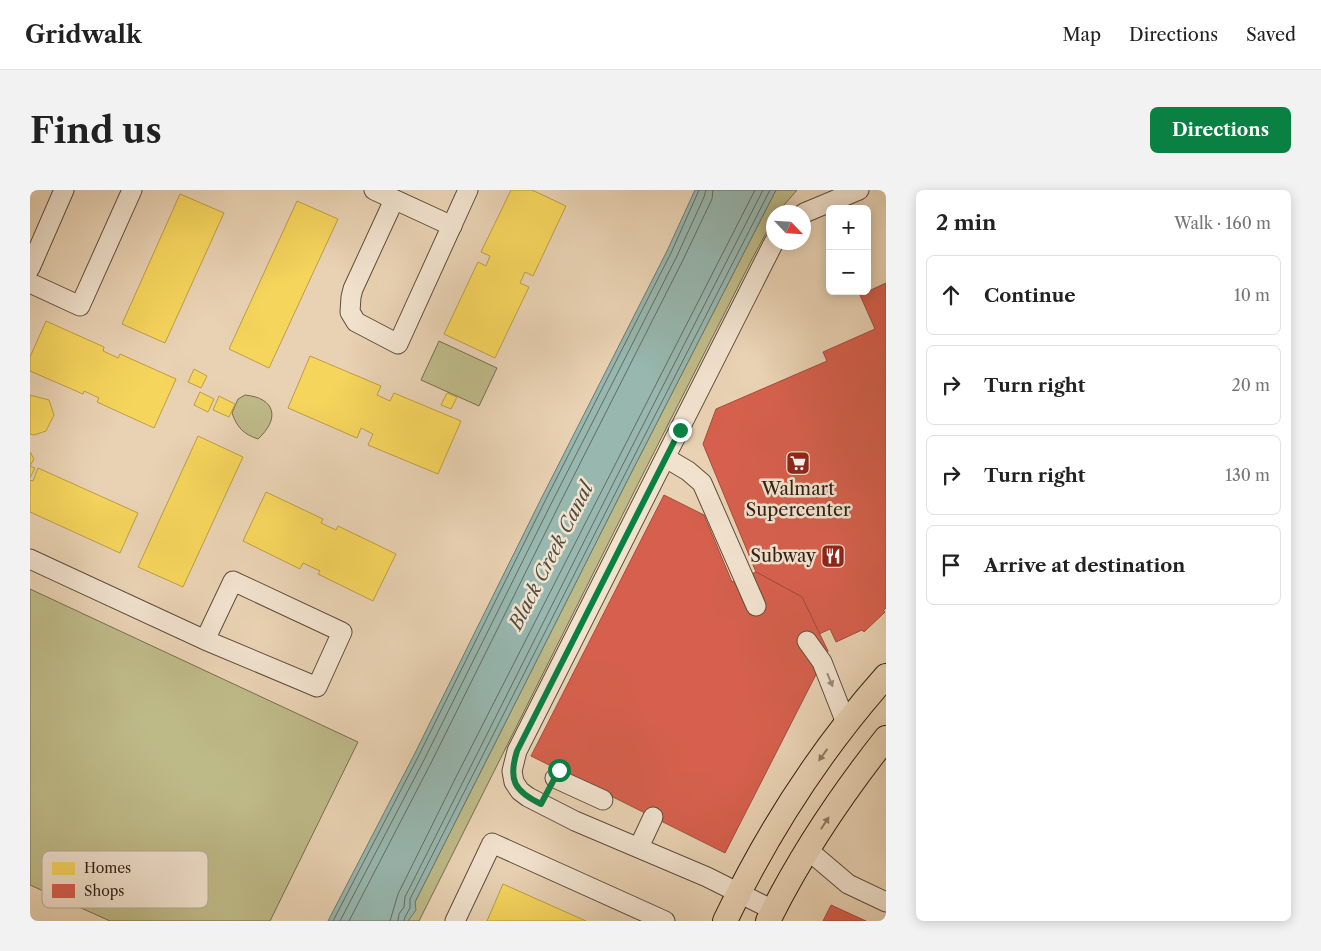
<!DOCTYPE html>
<html lang="en">
<head>
<meta charset="utf-8">
<style>
	:root { --surface:#fff; --page:#f2f2f2; --text:#222; --muted:#767676; --line:#e0e0e0; --accent:#0b8043 }
	body { margin:0; font-family:"Libre Caslon Text",serif; background:var(--page); color:var(--text) }
	.controls { position:absolute; right:15px; top:15px; display:grid; overflow:hidden; border-radius:8px; box-shadow:0 2px 12px #0003 }
	.controls button { width:45px; height:45px; display:grid; place-items:center; padding:0; border:0; border-bottom:1px solid var(--line); background:var(--surface); color:var(--text); font:25px sans-serif }
	.compass { position:absolute; left:736px; top:15px; width:45px; height:45px; border-radius:50%; background:var(--surface); box-shadow:0 2px 12px #0003; rotate:115deg }
	.stop { position:absolute; width:15px; height:15px; margin:-11px; border:4px solid #0b8043; border-radius:50%; background:#fff }
	.stop.end { background:#0b8043; border-color:#fff; box-shadow:0 1px 5px #0008 }
	.list { margin:0; padding:0; list-style:none }
	h2 { display:flex; justify-content:space-between; align-items:center; height:65px; margin:0; padding:0 20px; font-size:21px }
	h2 small { font-size:16px; font-weight:400; color:var(--muted) }
	.list li { display:grid; grid-template-columns:32px 1fr auto; gap:15px; align-items:center; box-sizing:border-box; height:80px; margin:0 10px 10px; padding:0 10px; border:1px solid var(--line); border-radius:8px }
	.list b { display:block; font-size:19px; white-space:nowrap }
	.list em { font-size:16px; font-style:normal; color:var(--muted) }
	.icon { flex:none; width:28px; height:28px; fill:none; stroke:currentColor; stroke-width:2; stroke-linecap:round; stroke-linejoin:round }
	.map { position:relative; flex:none; width:856px; height:731px; overflow:hidden; border-radius:8px }
	header { display:flex; align-items:center; gap:30px; box-sizing:border-box; height:70px; padding:0 25px; background:var(--surface); border-bottom:1px solid var(--line) }
	header strong { font-size:24px }
	nav { display:flex; gap:28px; margin-inline-start:auto; font-size:18px }
	.intro { display:flex; align-items:center; justify-content:space-between; box-sizing:border-box; height:120px; padding:0 30px }
	h1 { margin:0; font-size:35px }
	.button { padding:12px 22px; border-radius:8px; background:var(--accent); color:#fff; font-size:18px; font-weight:700 }
	main { display:flex; gap:30px; padding:0 30px }
	aside { flex:1; background:var(--surface); border-radius:8px; box-shadow:0 2px 12px #0003 }
	.map>svg:first-child { display:block }
</style>
</head>
<body>
<header>
<strong>Gridwalk</strong>
<nav><a>Map</a><a>Directions</a><a>Saved</a></nav>
</header>
<div class="intro"><h1>Find us</h1><a class="button">Directions</a></div>
<main>
<div class="map">
<svg width="856" height="731" viewBox="0 0 856 731">
	<rect width="100%" height="100%" fill="#e9d2b3"/>
	<filter id="stains"><feTurbulence type="fractalNoise" baseFrequency=".004" numOctaves="4"/><feColorMatrix values="0 0 0 0 .2 0 0 0 0 .09 0 0 0 0 .02 0 0 0 .5 -.17"/></filter>
	<radialGradient id="worn" r=".72"><stop offset=".6" stop-color="#630" stop-opacity="0"/><stop offset="1" stop-color="#630" stop-opacity=".3"/></radialGradient>
	<g fill="#beba88" stroke="#786c4e">
		<path d="M746 0H767L748 22H744L743 30 721 71 612 286 389 731H378L385 720V712L596 293Z"/>
		<path d="M409 151 467 178 449 216 391 190Z"/>
		<path d="M215 205C246 208 250 229 228 249 213 244 207 237 202 223L208 209Z"/>
		<path d="M0 399 328 552 240 731H80L0 695Z"/>
	</g>
	<path fill="#97b7af" stroke="#6e7a71" d="M665 0H746L596 293 385 712 386 720 378 731H298L384 565 511 309 637 61Z"/>
	<g fill="#f6d55c" stroke="#bb9e46">
		<path d="M481 0H502L536 16 503 86 495 82 490 93 499 97 465 168 414 144 448 72 456 76 460 66 451 62Z"/>
		<path d="M150 4 194 23 135 153 92 134Z"/>
		<path d="M267 11 308 29 239 178 199 159Z"/>
		<path d="M16 131 74 157 73 161 88 168 90 164 146 189 124 238 67 212 69 208 54 201 53 204 0 181V167Z"/>
		<path d="M280 166 351 196 347 205 360 211 364 203 431 231 408 284 338 255 343 244 331 238 327 248 258 218Z"/>
		<path d="M164 179 177 186 171 198 158 192Z"/>
		<path d="M170 202 184 209 178 222 164 215Z"/>
		<path d="M417 203 427 207 421 219 411 215Z"/>
		<path d="M0 205 19 210 24 225 16 241 4 245 0 244Z"/>
		<path d="M189 206 205 214 199 227 183 220Z"/>
		<path d="M168 246 213 267 153 397 108 377Z"/>
		<path d="M0 262 4 269 0 276 5 278 0 288Z"/>
		<path d="M8 278 108 323 90 363 0 322V290L3 291Z"/>
		<path d="M236 302 293 329 291 333 306 340 308 336 366 364 343 411 288 384 290 381 273 373 270 379 213 351Z"/>
		<path d="M473 694 556 731H457Z"/>
	</g>
	<g fill="#d6604d" stroke="#a44c3c">
		<path d="M856 93V418L853 421 855 422 834 442 832 440 806 452 800 439 789 444 772 407 726 382 673 254 686 219 797 171 793 162 845 139 830 105Z"/>
		<path d="M634 305 674 325 702 392 726 382 772 407 798 461 695 663 501 566Z"/>
		<path d="M801 715 836 731H793Z"/>
	</g>
	<g fill="none" stroke-linecap="round" stroke-linejoin="round">
		<g stroke="#646b62" stroke-width="1">
			<path d="M303 731 388 567 515 311 641 63 669 0"/>
			<path d="M310 731 394 570 521 314 647 66 674 7 676 0"/>
			<path d="M319 731 401 573 528 317 653 70 682 9 683 0"/>
			<path d="M360 731 368 704 424 591 725 0"/>
			<path d="M368 731 369 724 374 717 375 707 586 288 733 0"/>
			<path d="M374 731 375 727 380 718V709L592 290 740 0"/>
		</g>
		<g stroke="#5f4c3c" stroke-width="21">
			<g id="minor">
				<path d="M344 0 422 36"/>
				<path d="M364 10 323 99 321 107 320 122 326 132 368 154 438 0"/>
				<path d="M774 23 829 0"/>
				<path d="M0 78 34 0"/>
				<path d="M0 93 50 116 102 0"/>
				<path d="M636 268 658 281 672 293 726 416"/>
				<path d="M0 369 175 450 287 497 312 442 203 391 175 450"/>
				<path d="M777 451 792 472 816 533"/>
				<path d="M525 588 573 610"/>
				<path d="M609 657 623 627"/>
				<path d="M778 660 818 694 856 712"/>
				<path d="M743 720 677 687 545 631 498 607 490 601 484 592 482 581 487 561 744 52"/>
				<path d="M425 731 462 653 635 731"/>
			</g>
		</g>
		<g stroke="#311f14" stroke-width="26">
			<g id="major">
				<path d="M695 731C737 643 791 559 856 486"/>
				<path d="M738 731C770 666 811 605 856 548"/>
			</g>
		</g>
		<use href="#minor" stroke="#f1e2ce" stroke-width="19"/>
		<use href="#major" stroke="#e9d2b3" stroke-width="24"/>
	</g>
	<defs><path id="oneway-solid" d="M-6-.8H1V-3.2L6.5 0L1 3.2V.8H-6Z" transform="scale(1.25)"/></defs>
	<use fill="#9b8a7a" href="#oneway-solid" transform="translate(800 490) rotate(68)"/>
	<g fill="#8d7864">
		<use href="#oneway-solid" transform="translate(793 565) rotate(126)"/>
		<use href="#oneway-solid" transform="translate(795 633) rotate(-57)"/>
	</g>
	<g fill="none" stroke-linecap="round" stroke-linejoin="round">
		<path stroke="#0b8043" stroke-width="6" d="M529 580 511 614C484 601 478 590 487 561L650 240"/>
	</g>
	<defs>
		<g id="supermarket-square" transform="scale(1.25)"><rect x="-9" y="-9" width="18" height="18" rx="4" fill="#8f2418" stroke="#f1e2ce"/><path d="M-6-5.5h2.5l.6 2H6L4.5 2H-2.5L-4.4-4H-6ZM-1.5 3.2a1.3 1.3 0 1 0 .1 0ZM3 3.2a1.3 1.3 0 1 0 .1 0Z" fill="#fff"/></g>
		<g id="restaurant-square" transform="scale(1.25)"><rect x="-9" y="-9" width="18" height="18" rx="4" fill="#8f2418" stroke="#f1e2ce"/><path d="M-5-6h1v4h1v-4h1v4h1v-4h1v5L-1.5 .5V6h-2V.5L-5-1ZM5-6V6H3V1.5H1.5Q1.5-4 5-6Z" fill="#fff"/></g>
	</defs>
	<g fill-rule="evenodd">
		<use href="#supermarket-square" x="768" y="273"/>
		<use href="#restaurant-square" x="803" y="366"/>
	</g>
	<g text-anchor="middle" dominant-baseline="central" stroke-width="5" stroke-linejoin="round" paint-order="stroke">
		<g font-size="18" fill="#311f14" stroke="#f1e2ce">
			<text x="768" y="299">Walmart<tspan x="768" dy="21">Supercenter</tspan></text>
			<text x="786" y="366" text-anchor="end">Subway</text>
		</g>
		<g font-size="19" font-style="italic" fill="#504d42" stroke="#f1e2ce">
			<text transform="translate(521 366) rotate(-63)">Black Creek Canal</text>
		</g>
	</g>
	<rect x="12" y="661" width="166" height="57" rx="8" fill="#f1e2ce" stroke="#b7a896" stroke-width="1"/>
	<rect x="22" y="672" width="23" height="13" fill="#f6d55c"/>
	<rect x="22" y="694" width="23" height="14" fill="#d6604d"/>
	<g font-size="14" fill="#311f14">
		<text x="54" y="683">Homes</text>
		<text x="54" y="706">Shops</text>
	</g>
	<rect width="100%" height="100%" filter="url(#stains)"/>
	<rect width="100%" height="100%" fill="url(#worn)"/>
</svg>
<div class="controls">
<button>+</button>
<button>−</button>
</div>
<svg class="compass" viewBox="-18 -18 36 36"><path d="M0-13l5 13h-10z" fill="#e53935"/><path d="M0 13l5-13h-10z" fill="#767676"/></svg>
<div class="stop" style="left:529px;top:580px"></div>
<div class="stop end" style="left:650px;top:240px"></div>
</div>
<aside>
<h2>2 min<small>Walk · 160 m</small></h2>
<ul class="list">
<li><svg class="icon" aria-label="ahead" viewBox="0 0 24 24"><path d="M12 20V5M6 11l6-6 6 6"/></svg><div><b>Continue</b></div><em>10 m</em></li>
<li><svg class="icon" aria-label="right" viewBox="0 0 24 24"><path d="M7 20v-9h11M14 6l5 5-5 5"/></svg><div><b>Turn right</b></div><em>20 m</em></li>
<li><svg class="icon" aria-label="right" viewBox="0 0 24 24"><path d="M7 20v-9h11M14 6l5 5-5 5"/></svg><div><b>Turn right</b></div><em>130 m</em></li>
<li><svg class="icon" aria-label="arrive" viewBox="0 0 24 24"><path d="M6 21V4h12l-3 4 3 4H6"/></svg><div><b>Arrive at destination</b></div></li>
</ul>
</aside>
</main>
</body>
</html>
